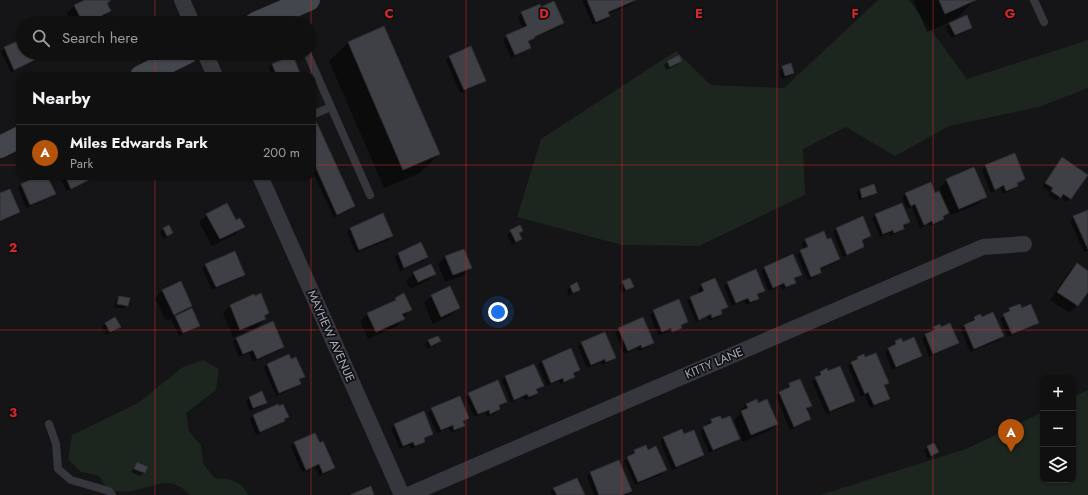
<!DOCTYPE html>
<html lang="en">
<head>
<meta charset="utf-8">
<style>
	:root { --surface:#101011; --page:#19191a; --text:#f1f3f6; --muted:#9c9d9f; --line:#303031; --accent:#b45309 }
	body { margin:0; font-family:Jost,sans-serif; background:var(--page); color:var(--text) }
	.controls { position:absolute; right:12px; bottom:12px; display:grid; overflow:hidden; border-radius:8px; box-shadow:0 1px 3px #0004 }
	.controls button { width:36px; height:36px; display:grid; place-items:center; padding:0; border:0; border-bottom:1px solid var(--line); background:var(--surface); color:var(--text); font:20px sans-serif }
	.you { position:absolute; left:498px; top:312px; width:14px; height:14px; margin:-10px; border:3px solid #fff; border-radius:50%; background:#1a73e8; box-shadow:0 0 0 6px #1a73e833 }
	.badge { display:grid; place-items:center; width:26px; height:26px; border-radius:50%; background:var(--accent); color:#fff; font-size:13px; font-weight:700 }
	.pin { position:absolute; translate:-50% -33px; filter:drop-shadow(0 1px 2px #0008) }
	.pin::after { content:''; position:absolute; top:21px; width:14px; height:12px; background:inherit; clip-path:polygon(0 0,100% 0,50% 100%) }
	.list { margin:0; padding:0; list-style:none }
	h2 { display:flex; justify-content:space-between; align-items:center; height:52px; margin:0; padding:0 16px; font-size:17px }
	h2 small { font-size:13px; font-weight:400; color:var(--muted) }
	.list li { display:grid; grid-template-columns:26px 1fr auto; gap:12px; align-items:center; box-sizing:border-box; height:56px; padding:0 16px; border-top:1px solid var(--line) }
	.list b { display:block; font-size:15px; white-space:nowrap }
	.list p { margin:0; font-size:13px; white-space:nowrap; color:var(--muted) }
	.list em { font-size:13px; font-style:normal; color:var(--muted) }
	.icon { flex:none; width:22px; height:22px; fill:none; stroke:currentColor; stroke-width:2; stroke-linecap:round; stroke-linejoin:round }
	.map { position:relative; flex:none; width:1088px; height:495px; overflow:hidden }
	.search { position:absolute; background:var(--surface); box-shadow:0 1px 3px #0004; left:16px; top:16px; width:300px; height:44px; display:flex; align-items:center; gap:10px; box-sizing:border-box; padding:0 14px; border-radius:22px; color:var(--muted); font-size:15px }
	.panel { position:absolute; background:var(--surface); box-shadow:0 1px 3px #0004; left:16px; top:72px; width:300px; height:108px; border-radius:12px }
	.map>svg:first-child { display:block }
</style>
</head>
<body>
<div class="map">
<svg width="1088" height="495" viewBox="0 0 1088 495">
	<rect width="100%" height="100%" fill="#151517"/>
	<g fill="#1c251e">
		<path d="M878 0H909L967 79 1088 40V88L1039 107 949 126 895 156 846 127 803 149 805 195 699 246 622 245 517 217 541 139 676 51 711 85 784 88Z"/>
		<path d="M203 360 219 369 216 390 186 413 189 431 201 446 203 463 214 478C228 479 242 480 248 495H190C169 473 155 487 131 491 124 492 116 491 109 491L99 476 81 472 68 459 72 435 138 403 183 367Z"/>
		<path d="M1088 390V495H820L966 449 1043 412V480H1073V397Z"/>
	</g>
	<g fill="#0007">
		<path d="M82 0H109V1L106 4 110 11 102 19 93 23H72L67 13 75 6 83 2Z"/>
		<path d="M582 0H635L632 4 608 14 609 16 605 20 593 25Z"/>
		<path d="M913 0H975L956 19 927 32Z"/>
		<path d="M522 13 563 23 559 27 533 38 527 42 530 48 526 51 511 58 503 40 507 36 523 29 518 17Z"/>
		<path d="M950 24 971 27 968 31 951 38 946 27Z"/>
		<path d="M384 27 439 154 420 173 384 188 329 61 348 43Z"/>
		<path d="M23 40V53H35L37 58 34 62 11 72 1 52 5 48Z"/>
		<path d="M450 56 485 81 481 84 460 93 446 60Z"/>
		<path d="M668 61H680L677 65 666 70 664 65Z"/>
		<path d="M272 64 300 76H272L269 68Z"/>
		<path d="M783 67 793 73 790 76 782 79 779 71Z"/>
		<path d="M312 124 354 206 350 210 334 218 312 170Z"/>
		<path d="M1014 154 1024 179 1016 184 1017 185 1013 189 1003 194 1000 188 991 193 982 170 985 166Z"/>
		<path d="M1062 158 1086 175 1067 202 1060 197 1056 201 1048 195 1050 192 1042 187Z"/>
		<path d="M41 176H46L54 194 51 197 26 208 18 188 21 185Z"/>
		<path d="M62 176H94V177L91 180 67 191 61 180 63 178Z"/>
		<path d="M947 180 985 197 978 204 951 215 939 188Z"/>
		<path d="M860 190 875 193 872 196 859 200 857 193Z"/>
		<path d="M906 194H935L947 213 942 217 943 219 939 222 930 226 929 224 920 228 912 207 907 209 902 197Z"/>
		<path d="M0 195 18 212 15 216 0 222Z"/>
		<path d="M901 204 909 222 903 227V228L900 232 890 236 889 233 880 237 872 218 875 215Z"/>
		<path d="M1088 211V251L1084 252 1070 221 1074 217Z"/>
		<path d="M207 215 235 221 243 226 236 234 212 246 199 222Z"/>
		<path d="M382 215 391 236 388 240 356 253 347 232 350 229Z"/>
		<path d="M163 229 172 233 163 239 160 232Z"/>
		<path d="M836 229 870 235 867 239 861 241 863 247 860 250 843 257 833 232Z"/>
		<path d="M511 231H522L519 234 521 239 512 245 507 235Z"/>
		<path d="M806 240H827L839 259 835 263 819 270 820 272 817 276 808 280 797 255 804 250 802 244Z"/>
		<path d="M421 244 427 257 423 261 400 271 395 258 398 254Z"/>
		<path d="M793 255 801 275 794 280 795 283 791 286 782 290 781 286 769 291 761 271 764 268Z"/>
		<path d="M446 256 470 268 463 276 445 282 438 264Z"/>
		<path d="M1077 264 1088 272V290L1077 305 1070 313 1050 300 1069 272Z"/>
		<path d="M206 265 244 274 241 278 212 290 202 268Z"/>
		<path d="M414 273 435 274 427 281 410 289 406 281Z"/>
		<path d="M623 282 633 286 629 290 622 293 619 286Z"/>
		<path d="M727 283 764 291 757 296 758 298 755 302 746 305 744 301 732 306 724 286Z"/>
		<path d="M576 284 579 290 575 293 569 296 567 290 570 286Z"/>
		<path d="M702 285 726 307 720 312 721 314 718 317 709 321 707 317 696 322 687 301 690 298 700 294 698 289Z"/>
		<path d="M163 290 191 306 183 313 198 326 195 329 179 336 171 319 166 321 155 298Z"/>
		<path d="M254 296 268 313 264 317 265 319 257 327 233 337 223 313 230 306Z"/>
		<path d="M432 296 459 308 451 315 433 324 424 303Z"/>
		<path d="M120 297 127 306 124 309 114 307 116 301Z"/>
		<path d="M395 299 410 310 396 327 368 339 360 321 368 314 391 303Z"/>
		<path d="M1010 309H1022L1038 323 1034 326 1008 337 1000 319 1007 314 1006 313Z"/>
		<path d="M654 311 687 322 680 327 681 328 678 331V329L658 335 650 315Z"/>
		<path d="M974 318 1002 336 999 340 970 352 961 329 964 326 971 323V321Z"/>
		<path d="M115 319 119 326 116 330 106 335 102 327 105 324Z"/>
		<path d="M934 327 958 342 954 346 929 357 922 338 925 335 931 332 930 331Z"/>
		<path d="M619 328 652 343 649 347 639 351 638 348 624 354 615 332Z"/>
		<path d="M236 338 283 347 280 350 253 362 249 353 239 357 233 342Z"/>
		<path d="M429 341H440L436 345 427 349 425 344Z"/>
		<path d="M896 342 902 343 921 356 917 359 892 370 885 352 893 347 892 345Z"/>
		<path d="M582 343 615 358 612 361 602 365 601 362 587 368 578 346Z"/>
		<path d="M571 349 579 370 573 374 574 377 570 380 561 384 559 381 547 386 538 365 542 361Z"/>
		<path d="M858 358 888 383 884 386 889 398 885 402 870 408 865 395 861 397 848 366Z"/>
		<path d="M291 360 304 377 298 381 299 383 296 387 276 396 264 368 267 364Z"/>
		<path d="M534 365 542 385 536 390 537 393 533 397 525 400 523 397 511 402 502 381 505 377Z"/>
		<path d="M821 372 853 401 850 405 831 412 817 378V376Z"/>
		<path d="M815 379 830 413 826 414 812 382Z"/>
		<path d="M790 384 811 406 806 410 810 419 806 423 790 430 776 396 780 393 787 390 786 388Z"/>
		<path d="M261 392 266 402 262 406 250 411 246 401 249 397Z"/>
		<path d="M469 393 505 402 499 407V409L496 413 487 417 485 412 474 417 465 397Z"/>
		<path d="M746 404H758L777 424 769 431 743 442 734 420 740 414 739 412Z"/>
		<path d="M278 405 288 417 280 424 256 435 250 419 253 416Z"/>
		<path d="M432 409 468 418 462 422 464 425 460 429 451 433 449 428 437 433 428 413Z"/>
		<path d="M719 417 739 439 735 442 709 453 700 431 708 426V424L710 421 712 428V421H711Z"/>
		<path d="M395 425 432 433 428 437 423 439 424 441 420 445 411 449 409 445 400 449 391 429Z"/>
		<path d="M684 436 703 455 699 459 672 470 660 441 664 438Z"/>
		<path d="M295 443 334 468 330 471 319 476 315 467 302 472 291 447Z"/>
		<path d="M646 446 648 451 666 470 662 474 635 485 624 461 631 456 630 455 634 451Z"/>
		<path d="M928 447 938 452 928 459 924 451Z"/>
		<path d="M618 461 631 491 626 495H594L587 477 590 473Z"/>
		<path d="M137 463 144 473 140 476 131 472Z"/>
		<path d="M554 489 584 495H552L550 492Z"/>
	</g>
	<g fill="#3e4045" stroke="#2f2f33">
		<path d="M85 0H110V1L107 3 111 11 87 23H83L74 5Z"/>
		<path d="M587 0H636L608 12 610 16 596 22Z"/>
		<path d="M939 0H976L945 14Z"/>
		<path d="M554 1 564 23 534 37 535 38 528 41 531 48 515 55 506 35 527 26 521 12 540 4 541 7Z"/>
		<path d="M967 15 972 28 955 35 949 23Z"/>
		<path d="M384 26 440 154 403 170 348 42Z"/>
		<path d="M23 39V53H36L39 58 14 70 4 47Z"/>
		<path d="M471 46 486 81 464 90 449 56Z"/>
		<path d="M293 55 301 76H277L272 64Z"/>
		<path d="M679 55 682 61 670 67 667 61Z"/>
		<path d="M791 63 794 73 785 76 782 66Z"/>
		<path d="M316 121 355 206 337 215 312 159V123Z"/>
		<path d="M1015 153 1025 179 1017 183 1018 186 1006 191 1004 185 995 190 985 165Z"/>
		<path d="M1062 157 1088 175 1071 199 1063 194 1061 198 1051 191 1053 188 1045 183Z"/>
		<path d="M974 167 987 197 959 209 946 179Z"/>
		<path d="M38 176H47L56 194 30 205 21 184Z"/>
		<path d="M65 176H95V177L71 189Z"/>
		<path d="M931 182 935 193 939 191 949 213 943 216 944 219 933 224 932 221 924 225 915 204 911 206 905 193Z"/>
		<path d="M874 184 877 193 862 198 860 189Z"/>
		<path d="M10 189 20 212 0 221V193Z"/>
		<path d="M227 203 236 220 240 218 245 227 220 239 206 214Z"/>
		<path d="M902 203 910 222 903 225 904 229 894 233 893 230 883 234 875 214Z"/>
		<path d="M1088 210V249L1073 216Z"/>
		<path d="M383 213 393 236 359 250 350 228Z"/>
		<path d="M863 216 871 236 862 240 864 247 847 255 836 228Z"/>
		<path d="M169 225 173 233 167 236 163 228Z"/>
		<path d="M520 225 523 231 519 233 522 239 516 242 510 230Z"/>
		<path d="M824 231 827 239 831 238 840 259 820 268 821 273 811 277 800 250 808 247 805 239Z"/>
		<path d="M421 242 428 257 404 268 398 253Z"/>
		<path d="M464 249 472 268 453 275 445 256Z"/>
		<path d="M235 251 245 275 216 287 205 264Z"/>
		<path d="M793 254 802 275 794 278 796 283 786 287 784 283 773 288 764 267Z"/>
		<path d="M1077 263 1088 271V292L1078 306 1057 292Z"/>
		<path d="M431 264 436 274 418 282 413 272Z"/>
		<path d="M756 269 765 291 757 294 759 299 750 302 748 298 736 303 727 282Z"/>
		<path d="M630 278 634 287 626 290 622 281Z"/>
		<path d="M715 278 728 307 721 310 722 314 712 318 711 314 699 320 690 297 704 291 701 284Z"/>
		<path d="M181 281 192 306 174 315 162 290Z"/>
		<path d="M577 282 580 290 573 293 570 286Z"/>
		<path d="M450 286 460 308 441 317 431 295Z"/>
		<path d="M261 293 269 313 264 316 266 319 240 330 230 305 254 294 255 296Z"/>
		<path d="M404 293 412 310 402 314 405 319 376 332 367 313 396 300 395 298Z"/>
		<path d="M119 296 130 298 128 306 117 304Z"/>
		<path d="M679 299 688 322 681 325 682 328 672 332 671 328 662 332 653 310Z"/>
		<path d="M1020 304 1022 308 1031 304 1039 323 1012 334 1003 314 1010 311 1009 308Z"/>
		<path d="M192 308 200 326 183 333 175 316Z"/>
		<path d="M993 312 1004 336 974 349 964 325 975 320 974 317 980 314 982 317Z"/>
		<path d="M115 317 121 327 110 332 105 323Z"/>
		<path d="M643 317 654 343 642 348 641 345 628 351 618 328Z"/>
		<path d="M273 321 284 347 257 359 253 350 243 354 236 338Z"/>
		<path d="M950 323 959 343 933 354 925 334 935 330 933 327 940 324 941 327Z"/>
		<path d="M605 332 616 358 606 362 605 359 591 365 581 342Z"/>
		<path d="M438 336 441 341 431 346 428 340Z"/>
		<path d="M914 337 922 356 896 367 888 348 896 344 895 341 901 338 903 342Z"/>
		<path d="M571 348 580 370 573 373 575 377 564 382 563 378 551 383 542 361Z"/>
		<path d="M876 353 889 383 884 385 890 399 874 405 868 392 865 394 851 362 858 359 857 357 864 354 865 357Z"/>
		<path d="M289 354 291 359 296 357 305 377 299 379 301 384 279 393 267 364Z"/>
		<path d="M534 364 544 386 536 389 538 393 529 397 527 394 514 400 505 376Z"/>
		<path d="M840 366 855 401 830 411 815 377 821 375 820 372 827 368 828 371Z"/>
		<path d="M800 379 812 406 806 408 811 419 794 427 779 392 790 387 789 383Z"/>
		<path d="M498 380 507 402 499 405 500 409 490 414 489 410 478 414 468 393Z"/>
		<path d="M262 391 267 403 253 408 249 397Z"/>
		<path d="M460 396 469 418 463 421 465 426 454 430 453 425 441 430 431 408Z"/>
		<path d="M757 399 758 403 767 399 778 424 751 435 741 411 748 408 746 404Z"/>
		<path d="M278 404 279 406 283 404 289 417 284 419 285 421 260 432 253 415Z"/>
		<path d="M424 411 433 434 424 438 425 442 415 446 413 442 403 446 394 424Z"/>
		<path d="M720 416 722 419 730 416 740 439 713 450 703 427 712 423 711 419Z"/>
		<path d="M682 429 684 434 694 430 704 455 676 467 663 437Z"/>
		<path d="M315 433 320 443 323 441 335 468 323 473 319 464 306 470 294 442Z"/>
		<path d="M934 443 939 452 931 456 927 446Z"/>
		<path d="M646 445 648 450 656 446 667 470 638 482 627 457 635 453 634 450Z"/>
		<path d="M619 460 632 491 622 495H599L590 472Z"/>
		<path d="M137 462 148 467 145 473 134 469Z"/>
		<path d="M577 478 585 495H557L553 488Z"/>
		<path d="M371 486 374 495H350Z"/>
	</g>
	<g fill="none" stroke-linecap="round" stroke-linejoin="round">
		<g stroke="#35373c" stroke-width="8">
			<path d="M1034 0 1044 22"/>
			<path d="M308 55 331 107"/>
			<path d="M312 115 331 107 370 195"/>
			<path d="M49 424 56 444 58 469 71 480 109 491 112 495"/>
		</g>
		<g stroke="#35373c" stroke-width="16">
			<path d="M182 0 192 23"/>
			<path d="M205 53 215 76"/>
			<path d="M260 176 402 495"/>
			<path d="M408 495 983 247 1024 244"/>
		</g>
		<g stroke="#43464d" stroke-width="22">
			<path d="M255 23 309 0"/>
			<path d="M141 76 187 53"/>
			<path d="M0 147 20 137"/>
		</g>
	</g>
	<path fill="none" stroke="#d62828" stroke-width="1" stroke-opacity="0.55" d="M155 0V23M311 0V76M466 0V495M622 0V495M777 0V495M933 0V495M155 53V76M0 165H20M312 165H1088M155 176V495M311 176V495M0 330H1088"/>
	<g text-anchor="middle" dominant-baseline="central" stroke-width="3.5" stroke-linejoin="round" paint-order="stroke">
		<g font-size="12" fill="#a5abb9" stroke="#101012">
			<text transform="translate(331 336) rotate(66)">MAYHEW AVENUE</text>
			<text transform="translate(714 363) rotate(-23)">KITTY LANE</text>
		</g>
	</g>
	<g font-size="13" text-anchor="middle" font-weight="bold" fill="#d62828" stroke="#101012" stroke-width="3.5" stroke-linejoin="round" paint-order="stroke">
		<text x="389" y="18">C</text>
		<text x="544" y="18">D</text>
		<text x="699" y="18">E</text>
		<text x="855" y="18">F</text>
		<text x="1010" y="18">G</text>
		<text x="13" y="252">2</text>
		<text x="13" y="417">3</text>
	</g>
</svg>
<div class="controls">
<button>+</button>
<button>−</button>
<button><svg class="icon" aria-label="layers" viewBox="0 0 24 24"><path d="M12 4l9 5-9 5-9-5zM3 14l9 5 9-5"/></svg></button>
</div>
<div class="you"></div>
<div class="pin badge" style="left:1011px;top:452px">A</div>
<div class="search"><svg class="icon" aria-label="search" viewBox="0 0 24 24"><circle cx="10" cy="10" r="6"/><path d="M15 15l6 6"/></svg>Search here</div>
<section class="panel">
<h2>Nearby<small></small></h2>
<ul class="list">
<li><span class="badge">A</span><div><b>Miles Edwards Park</b><p>Park</p></div><em>200 m</em></li>
</ul>
</section>
</div>
</body>
</html>
